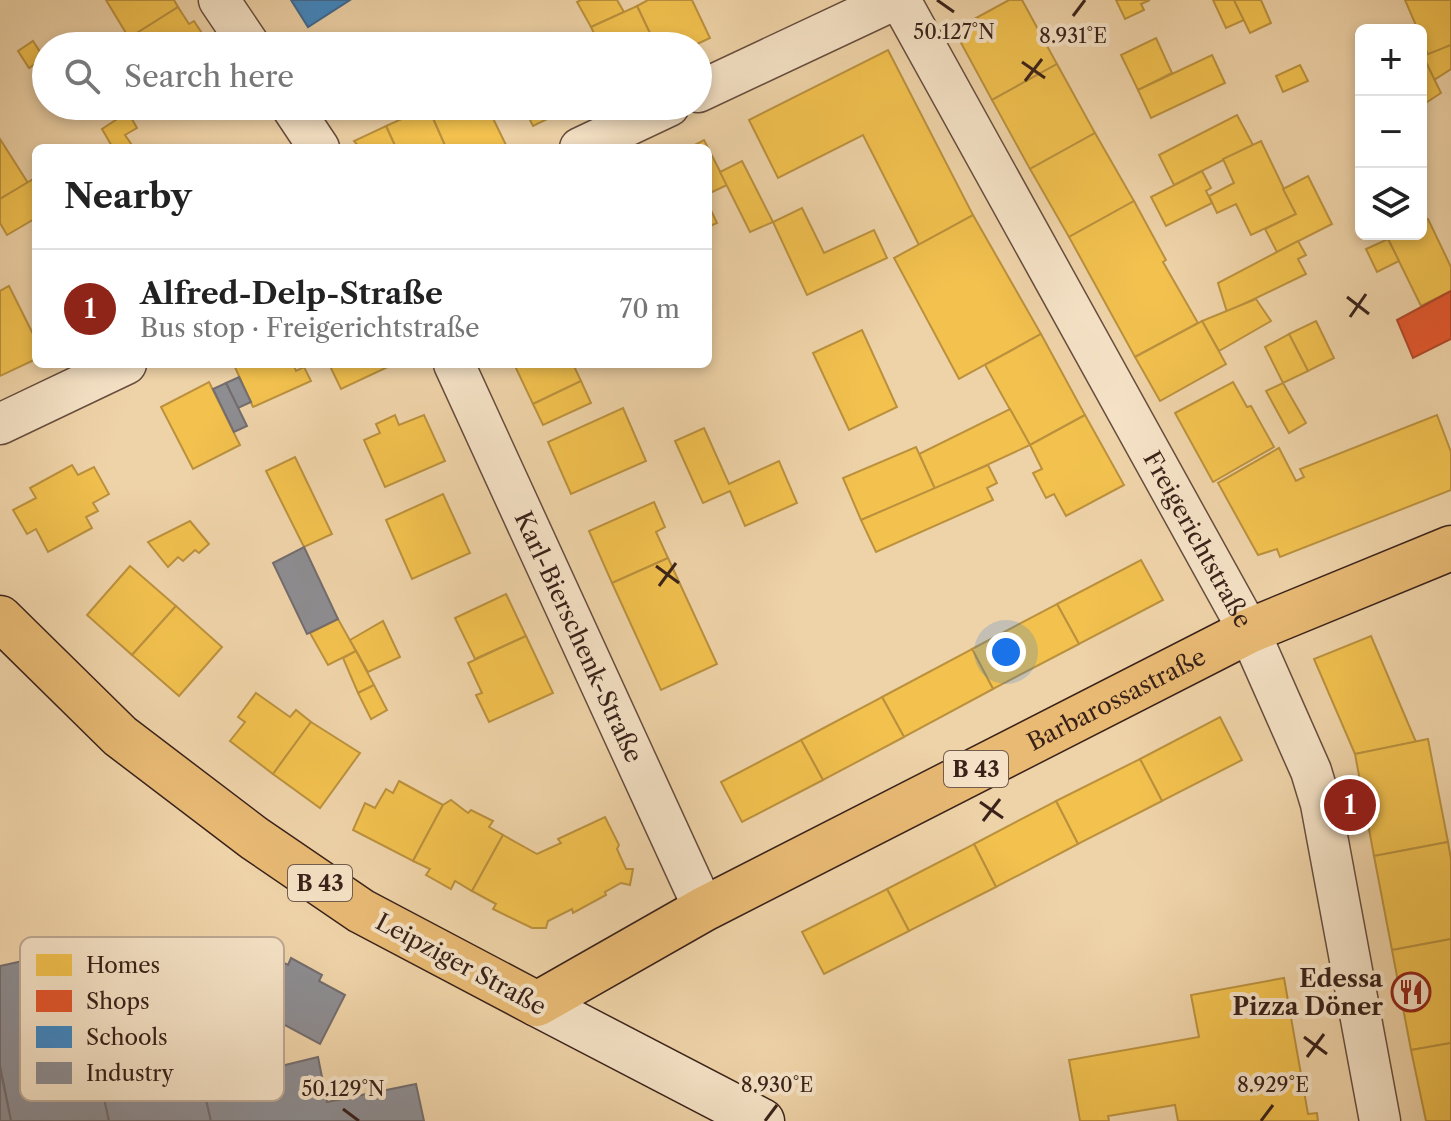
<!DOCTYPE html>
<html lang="en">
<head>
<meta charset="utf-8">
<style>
	:root { --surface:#fff; --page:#f2f2f2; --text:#222; --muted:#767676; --line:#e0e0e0; --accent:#8f2418 }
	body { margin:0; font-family:"Libre Caslon Text",serif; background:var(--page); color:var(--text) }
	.controls { position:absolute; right:24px; top:24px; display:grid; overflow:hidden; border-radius:12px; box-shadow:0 4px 12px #0003 }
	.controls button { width:72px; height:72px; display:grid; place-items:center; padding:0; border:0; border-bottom:2px solid var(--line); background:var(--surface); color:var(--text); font:40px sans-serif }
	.you { position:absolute; left:1006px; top:652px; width:28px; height:28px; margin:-20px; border:6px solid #fff; border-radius:50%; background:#1a73e8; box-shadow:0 0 0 12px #1a73e833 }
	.badge { display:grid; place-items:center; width:52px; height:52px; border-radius:50%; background:var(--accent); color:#fff; font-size:26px; font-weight:700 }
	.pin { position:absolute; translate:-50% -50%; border:4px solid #fff; box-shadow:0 2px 8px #0006 }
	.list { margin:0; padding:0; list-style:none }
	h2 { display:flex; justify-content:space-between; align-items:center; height:104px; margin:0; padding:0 32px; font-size:34px }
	h2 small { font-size:26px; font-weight:400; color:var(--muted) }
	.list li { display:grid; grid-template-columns:52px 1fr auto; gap:24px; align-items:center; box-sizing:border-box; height:120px; padding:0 32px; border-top:2px solid var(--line) }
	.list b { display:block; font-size:30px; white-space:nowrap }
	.list p { margin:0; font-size:26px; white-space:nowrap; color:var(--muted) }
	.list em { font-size:26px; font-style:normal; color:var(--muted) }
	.icon { flex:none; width:44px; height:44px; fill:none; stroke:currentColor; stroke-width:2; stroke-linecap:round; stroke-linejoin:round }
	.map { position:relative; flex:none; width:1451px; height:1121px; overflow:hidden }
	.search { position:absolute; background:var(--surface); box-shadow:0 4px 12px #0003; left:32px; top:32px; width:680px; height:88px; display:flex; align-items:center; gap:20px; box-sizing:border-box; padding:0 28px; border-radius:44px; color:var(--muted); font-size:30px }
	.panel { position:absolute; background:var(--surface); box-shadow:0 4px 12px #0003; left:32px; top:144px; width:680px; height:224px; border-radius:12px }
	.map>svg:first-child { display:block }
</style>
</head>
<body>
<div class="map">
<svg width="1451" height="1121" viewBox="0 0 1451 1121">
	<rect width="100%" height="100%" fill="#efd3a8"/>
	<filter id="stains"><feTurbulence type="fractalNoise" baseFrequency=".0025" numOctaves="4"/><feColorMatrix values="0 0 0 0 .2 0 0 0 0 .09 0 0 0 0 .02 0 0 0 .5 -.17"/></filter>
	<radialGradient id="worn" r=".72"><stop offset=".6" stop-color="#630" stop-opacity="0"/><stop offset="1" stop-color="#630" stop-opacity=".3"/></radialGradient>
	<g fill="#f2c14e" stroke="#bb913e" stroke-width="2">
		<path d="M106 0H174L178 7 129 38Z"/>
		<path d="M581 0H617L624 12 591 27 577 2Z"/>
		<path d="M648 0H692L710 38 693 46H656L637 6Z"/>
		<path d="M1009 0H1022L1057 64 992 100 954 30Z"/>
		<path d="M1116 0H1150L1141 4 1144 10 1125 19Z"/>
		<path d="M1213 0H1234L1244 20 1226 28Z"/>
		<path d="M1234 0H1261L1271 23 1250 33Z"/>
		<path d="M1405 0H1451V45L1428 55 1421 38V30H1418Z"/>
		<path d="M637 6 656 46H600L591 27Z"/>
		<path d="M178 7 189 24 194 21 209 44 135 46 129 38Z"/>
		<path d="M1156 38 1172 73 1138 90 1121 55Z"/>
		<path d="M33 41 44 58 29 68 18 51Z"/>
		<path d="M1451 45V69L1434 80 1423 56Z"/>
		<path d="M888 50 973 215 919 245 863 135 778 178 749 120Z"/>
		<path d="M1212 55 1225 83 1151 118 1138 90Z"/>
		<path d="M1423 56 1441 93 1421 106V57Z"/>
		<path d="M1057 64 1095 133 1030 169 992 100Z"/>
		<path d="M1300 65 1308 81 1283 92 1276 76Z"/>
		<path d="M487 106 506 145 499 148 484 146 446 148 428 107Z"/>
		<path d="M523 106H574L533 126Z"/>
		<path d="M428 107 446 148H396L386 126Z"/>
		<path d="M128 112 137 128 125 135 134 148H113L102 129Z"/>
		<path d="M1237 115 1253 145 1174 185 1159 155Z"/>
		<path d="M386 126 396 148H360L354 141Z"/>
		<path d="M1095 133 1134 201 1069 237 1030 169Z"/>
		<path d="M0 139 28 183 0 199Z"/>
		<path d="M704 140 727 185 708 194V148H689Z"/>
		<path d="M1261 141 1296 214 1251 235 1236 204 1217 213 1209 196 1234 183 1223 159Z"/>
		<path d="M742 161 773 222 750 232 720 172Z"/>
		<path d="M1202 171 1211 188 1206 191 1212 203 1166 226 1151 197Z"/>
		<path d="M1308 176 1332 224 1277 252 1265 229 1296 214 1283 189Z"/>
		<path d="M35 178 36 218 7 235 0 223V199Z"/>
		<path d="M1134 201 1166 260 1163 262 1198 323 1135 357 1069 237Z"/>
		<path d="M708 204 717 223 708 227Z"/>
		<path d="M802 208 824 253 874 230 887 258 807 295 773 222Z"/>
		<path d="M973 215 1041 334 959 379 894 258Z"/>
		<path d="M1428 219 1451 267V291L1421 306 1388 239 1397 234H1421V222Z"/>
		<path d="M1388 239 1399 261 1377 272 1366 249Z"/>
		<path d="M1298 241 1306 255 1298 259 1306 274 1227 312 1218 283Z"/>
		<path d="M9 286 36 340V359L0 376V291Z"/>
		<path d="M1256 299 1271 321 1219 351 1202 321Z"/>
		<path d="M1202 321 1226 364 1160 401 1135 357Z"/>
		<path d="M1316 321 1334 358 1308 371 1289 334Z"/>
		<path d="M862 330 897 407 849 430 813 353Z"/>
		<path d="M1041 334 1085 415 1030 445 985 365Z"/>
		<path d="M1289 334 1308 371 1283 383 1265 347Z"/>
		<path d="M237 364H293L296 371 304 367 311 381 253 407 234 365Z"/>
		<path d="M329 364H394L341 389Z"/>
		<path d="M514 364H573L581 381 533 404Z"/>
		<path d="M581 381 591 403 543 425 533 404Z"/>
		<path d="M209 382 240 445 193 469 161 407Z"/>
		<path d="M1233 382 1247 407 1251 406 1274 447 1213 482 1175 413Z"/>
		<path d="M1283 383 1306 423 1289 433 1266 391Z"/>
		<path d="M623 408 646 461 571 494 548 442Z"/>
		<path d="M1010 409 1030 445 935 489 919 454Z"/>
		<path d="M395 415 399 425 424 415 445 461 385 487 364 440 380 433 376 424Z"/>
		<path d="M1085 415 1124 485 1066 516 1054 494 1046 498 1033 473 1042 469 1030 445Z"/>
		<path d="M1437 415 1451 452V490L1280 557 1277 549 1258 555 1218 483 1279 448 1296 481 1304 477 1300 469Z"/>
		<path d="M704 428 729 484 779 461 797 503 745 526 730 491 703 503 675 441Z"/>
		<path d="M916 447 935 489 861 520 843 478Z"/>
		<path d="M295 457 332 534 304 547 266 471Z"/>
		<path d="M72 465 78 475 94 467 109 494 93 503 98 511 86 517 92 528 48 552 36 529 27 534 13 510 36 498 30 488Z"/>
		<path d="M988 465 997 483 987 488 993 500 876 552 861 520Z"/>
		<path d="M443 494 470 553 412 579 386 520Z"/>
		<path d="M654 502 665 527 656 532 668 558 612 583 589 531Z"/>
		<path d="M190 521 209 544 199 553 195 550 183 561 178 557 168 567 148 542Z"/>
		<path d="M668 558 717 664 661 690 612 583Z"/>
		<path d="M1141 560 1163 600 1079 644 1057 604Z"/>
		<path d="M130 566 176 606 132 655 87 615Z"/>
		<path d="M506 594 526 636 475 659 455 618Z"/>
		<path d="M1057 604 1079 644 993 689 972 649Z"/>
		<path d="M176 606 222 647 179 696 132 655Z"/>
		<path d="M338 619 356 651 328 665 310 633Z"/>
		<path d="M383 621 400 657 368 672 350 640Z"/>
		<path d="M526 636 553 693 489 722 476 695 482 693 468 663Z"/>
		<path d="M1371 636 1416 742 1355 754 1314 659Z"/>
		<path d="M972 649 993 689 904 737 882 697Z"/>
		<path d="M356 651 374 685 358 693 343 658Z"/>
		<path d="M374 685 387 710 371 719 358 693Z"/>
		<path d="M256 693 290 717 296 710 311 722 273 774 230 741 245 722 238 717Z"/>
		<path d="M882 697 904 737 823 780 801 740Z"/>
		<path d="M1220 717 1242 760 1162 801 1140 759Z"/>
		<path d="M311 722 360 753 320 808 273 774Z"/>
		<path d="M1428 739 1448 842 1374 856 1355 754Z"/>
		<path d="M801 740 823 780 742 822 721 782Z"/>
		<path d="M1140 759 1162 801 1078 844 1056 801Z"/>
		<path d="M399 781 443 805 413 861 353 830 365 803 375 808 386 789 393 793Z"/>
		<path d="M451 800 468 813 471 810 493 821 489 827 503 835 472 891 455 881 451 889 426 875 430 869 413 861 443 805Z"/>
		<path d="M1056 801 1078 844 996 887 974 844Z"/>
		<path d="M605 817 619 845 617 849 626 869H633L630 885 621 883 605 892 606 895 573 913 572 909 548 921 546 928H532L493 909 496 904 472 891 503 835 537 854 561 843 558 839Z"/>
		<path d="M1448 842 1451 859V939L1392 950 1374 856Z"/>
		<path d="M974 844 996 887 909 931 887 889Z"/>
		<path d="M887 889 909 931 824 974 802 932Z"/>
		<path d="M1451 939V1043L1411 1050 1392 950Z"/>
		<path d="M1284 978 1308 1114 1317 1113 1318 1121H1178L1175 1105 1108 1116 1109 1121H1080L1069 1060 1199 1037 1191 995Z"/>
		<path d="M1451 1043V1121H1426L1411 1050Z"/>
	</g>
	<path fill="#e4572e" stroke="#b14728" stroke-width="2" d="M1451 291V339L1413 358 1397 320Z"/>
	<path fill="#3f88c5" stroke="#3e6992" stroke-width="2" d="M291 0H350L308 27Z"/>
	<g fill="#8d8d92" stroke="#746d6e" stroke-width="2">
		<path d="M239 377 251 402 238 408 226 383Z"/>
		<path d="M226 383 247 426 234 432 213 389Z"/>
		<path d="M304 547 338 619 307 634 273 563Z"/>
		<path d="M72 950 109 1121H11L0 1066V966Z"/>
		<path d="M260 951 288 965 291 958 322 975 319 981 345 995 320 1044 229 995 251 952 258 956Z"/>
		<path d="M187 1015 211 1121H109L91 1037Z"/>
		<path d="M277 1048 281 1066 318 1057 327 1102 416 1084 424 1121H211L198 1065Z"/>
		<path d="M0 1068 11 1121H0Z"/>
	</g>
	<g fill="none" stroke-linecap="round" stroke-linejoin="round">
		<g stroke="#674e3e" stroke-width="43">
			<g id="minor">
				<path d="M219 0 250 46"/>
				<path id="s1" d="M900 0 1249 631 1311 771 1321 804 1380 1121"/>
				<path d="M698 92 894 0"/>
				<path d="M291 106 319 148"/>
				<path d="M580 148 669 106"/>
				<path id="s2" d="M454 364 704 909"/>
				<path d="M0 424 126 364"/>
			</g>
		</g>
		<g stroke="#3a221a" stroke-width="47">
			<path id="secondary" d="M537 1004 762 1121"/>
		</g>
		<g stroke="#3a221a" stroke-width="47">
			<g id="primary">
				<path id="s3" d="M0 618 120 736 254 838 361 911 537 1004 704 909 1249 631 1451 548"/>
			</g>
		</g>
		<use href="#minor" stroke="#f5e2c6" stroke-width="40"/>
		<use href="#secondary" stroke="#f5e2c6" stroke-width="44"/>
		<use href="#primary" stroke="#e8ba74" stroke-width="44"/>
	</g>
	<path fill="none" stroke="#3a221a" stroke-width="3" d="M937 0 954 12M1073 16 1085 0M1022 62 1045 78M1025 81 1042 59M1347 297 1369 314M1350 317 1366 294M656 566 679 583M659 586 676 563M980 802 1003 818M983 821 1000 799M1304 1037 1327 1054M1307 1057 1324 1034M343 1109 359 1121M765 1121 777 1105M1261 1121 1273 1105"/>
	<defs>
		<g id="restaurant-ring" transform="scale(2)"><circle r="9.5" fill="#f5e2c6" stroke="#8f2418" stroke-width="1.5"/><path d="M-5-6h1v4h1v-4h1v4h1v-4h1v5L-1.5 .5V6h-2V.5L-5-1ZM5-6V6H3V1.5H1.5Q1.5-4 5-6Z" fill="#8f2418"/></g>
	</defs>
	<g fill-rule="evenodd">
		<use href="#restaurant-ring" x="1411" y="992"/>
	</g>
	<g text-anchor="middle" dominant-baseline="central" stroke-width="8" stroke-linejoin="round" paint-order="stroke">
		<g fill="#f5e2c6" stroke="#725c4e" stroke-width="2">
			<rect x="944" y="751" width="64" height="36" rx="6"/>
			<rect x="288" y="865" width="64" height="36" rx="6"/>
		</g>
		<g font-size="22" font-weight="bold" fill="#3a221a">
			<text x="976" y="769">B 43</text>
			<text x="320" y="883">B 43</text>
		</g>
		<g font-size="24" fill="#3a221a" stroke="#f5e2c6">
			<text stroke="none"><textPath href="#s1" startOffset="616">Freigerichtstraße</textPath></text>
			<text stroke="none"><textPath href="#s2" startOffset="300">Karl-Bierschenk-Straße</textPath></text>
			<text stroke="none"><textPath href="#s3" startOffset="1320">Barbarossastraße</textPath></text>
			<text transform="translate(461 964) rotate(28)">Leipziger Straße</text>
		</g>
		<g font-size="24" font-weight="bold" fill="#3a221a" stroke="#f5e2c6" text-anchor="end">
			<text x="1383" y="978">Edessa<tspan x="1383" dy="28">Pizza Döner</tspan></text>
		</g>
	</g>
	<rect x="20" y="937" width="264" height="164" rx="12" fill="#f5e2c6" stroke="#bda892" stroke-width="2"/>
	<rect x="36" y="954" width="36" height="22" fill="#f2c14e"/>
	<rect x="36" y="990" width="36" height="22" fill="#e4572e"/>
	<rect x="36" y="1026" width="36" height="22" fill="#3f88c5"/>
	<rect x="36" y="1062" width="36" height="22" fill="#8d8d92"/>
	<g font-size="22" fill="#3a221a">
		<text x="86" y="973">Homes</text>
		<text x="86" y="1009">Shops</text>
		<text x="86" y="1045">Schools</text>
		<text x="86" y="1081">Industry</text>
	</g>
	<g font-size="20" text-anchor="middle" fill="#3a221a" stroke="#f5e2c6" stroke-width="8" stroke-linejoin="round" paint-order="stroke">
		<text x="954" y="39">50.127°N</text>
		<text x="1073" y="43">8.931°E</text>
		<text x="777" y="1092">8.930°E</text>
		<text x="1273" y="1092">8.929°E</text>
		<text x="343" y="1096">50.129°N</text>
	</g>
	<rect width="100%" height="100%" filter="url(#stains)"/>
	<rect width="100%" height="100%" fill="url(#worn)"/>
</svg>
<div class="controls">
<button>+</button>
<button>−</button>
<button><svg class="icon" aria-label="layers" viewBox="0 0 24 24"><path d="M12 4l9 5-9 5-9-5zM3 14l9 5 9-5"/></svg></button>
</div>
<div class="you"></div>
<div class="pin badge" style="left:1350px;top:805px">1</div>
<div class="search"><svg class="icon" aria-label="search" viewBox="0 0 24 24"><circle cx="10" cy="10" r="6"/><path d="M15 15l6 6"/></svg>Search here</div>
<section class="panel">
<h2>Nearby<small></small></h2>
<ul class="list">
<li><span class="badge">1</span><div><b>Alfred-Delp-Straße</b><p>Bus stop · Freigerichtstraße</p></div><em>70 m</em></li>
</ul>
</section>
</div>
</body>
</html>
